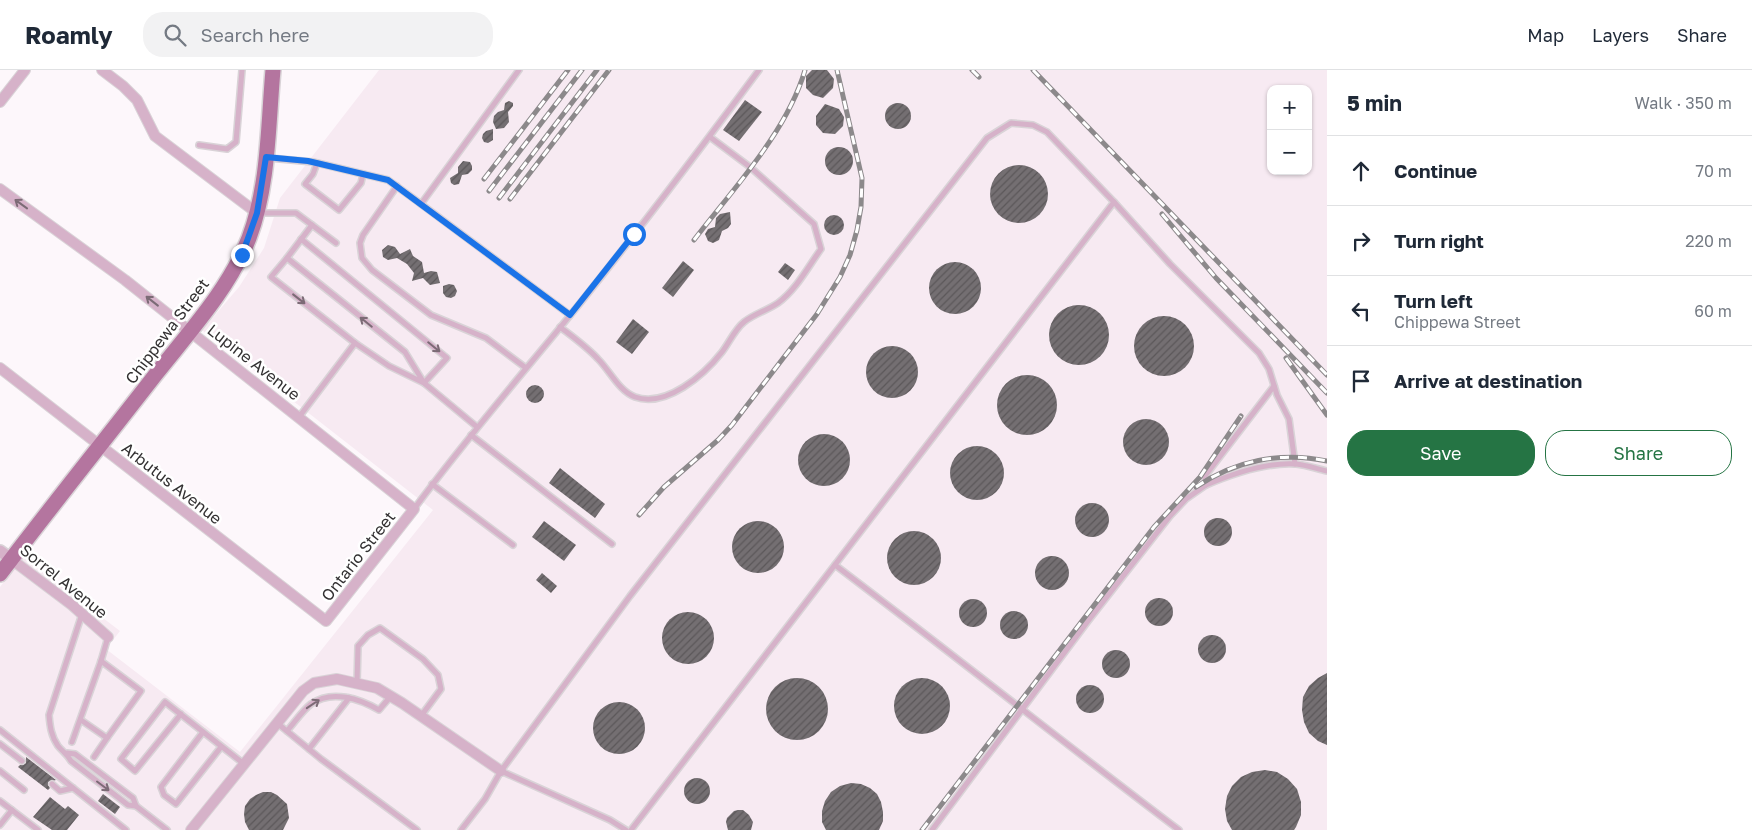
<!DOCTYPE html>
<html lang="en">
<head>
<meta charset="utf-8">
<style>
	:root { --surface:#fff; --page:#f2f2f3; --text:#1f2937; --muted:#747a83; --line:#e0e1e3; --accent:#257444 }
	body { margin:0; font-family:"Golos Text",sans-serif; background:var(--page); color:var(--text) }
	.controls { position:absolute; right:15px; top:15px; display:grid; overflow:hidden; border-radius:10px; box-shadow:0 1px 4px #0004 }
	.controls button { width:45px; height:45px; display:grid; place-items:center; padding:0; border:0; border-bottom:1px solid var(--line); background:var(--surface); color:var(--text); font:25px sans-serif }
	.stop { position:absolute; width:15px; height:15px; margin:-11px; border:4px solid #1a73e8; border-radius:50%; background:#fff }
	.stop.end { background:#1a73e8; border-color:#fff; box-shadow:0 1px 5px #0008 }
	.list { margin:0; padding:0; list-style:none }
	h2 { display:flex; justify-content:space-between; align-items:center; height:65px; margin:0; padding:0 20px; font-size:21px }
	h2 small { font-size:16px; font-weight:400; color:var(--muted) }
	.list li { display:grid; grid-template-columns:32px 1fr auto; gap:15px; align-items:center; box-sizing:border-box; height:70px; padding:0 20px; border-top:1px solid var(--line) }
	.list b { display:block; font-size:19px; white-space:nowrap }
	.list p { margin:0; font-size:16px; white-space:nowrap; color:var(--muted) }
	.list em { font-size:16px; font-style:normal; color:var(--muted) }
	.actions { display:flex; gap:10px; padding:15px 20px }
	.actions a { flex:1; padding:11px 0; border:1px solid var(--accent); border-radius:20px; text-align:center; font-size:18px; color:var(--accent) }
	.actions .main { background:var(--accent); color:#fff }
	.icon { flex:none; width:28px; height:28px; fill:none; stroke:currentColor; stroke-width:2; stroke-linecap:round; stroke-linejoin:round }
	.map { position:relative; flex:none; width:1327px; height:760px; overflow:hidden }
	header { display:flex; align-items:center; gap:30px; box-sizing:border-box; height:70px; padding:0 25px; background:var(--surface); border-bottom:1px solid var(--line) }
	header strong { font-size:24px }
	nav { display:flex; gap:28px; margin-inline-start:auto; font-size:18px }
	.search { width:350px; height:45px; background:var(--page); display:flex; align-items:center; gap:12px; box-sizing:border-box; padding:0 18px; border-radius:20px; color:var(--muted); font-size:19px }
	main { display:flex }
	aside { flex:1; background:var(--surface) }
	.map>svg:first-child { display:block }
</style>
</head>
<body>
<header>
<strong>Roamly</strong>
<div class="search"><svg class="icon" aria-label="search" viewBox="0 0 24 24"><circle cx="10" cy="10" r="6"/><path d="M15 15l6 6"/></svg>Search here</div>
<nav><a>Map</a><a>Layers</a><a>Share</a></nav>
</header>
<main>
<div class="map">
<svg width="1327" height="760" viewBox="0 0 1327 760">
	<defs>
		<pattern id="building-hatch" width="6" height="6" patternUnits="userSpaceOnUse" patternTransform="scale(1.25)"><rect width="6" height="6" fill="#746f72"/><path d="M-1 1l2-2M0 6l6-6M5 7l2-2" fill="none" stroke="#5b5759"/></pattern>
	</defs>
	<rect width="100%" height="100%" fill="#fdf7fb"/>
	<path fill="#f7eaf2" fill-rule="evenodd" d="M379 0H1327V760H0V517L23 487 120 561 106 579 240 682 433 440 202 260 239 217 264 178 280 128ZM1271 19H1308V101H1271Z"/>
	<g fill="url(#building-hatch)">
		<path d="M812 0H827L834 9 833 18 823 28 813 25 806 18V6Z"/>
		<path d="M745 30 762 42 739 71 723 60Z"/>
		<path d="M509 31 513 33V36L508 42 509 52 504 58 496 59 493 52 494 46 498 42 504 40 505 33Z"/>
		<circle cx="898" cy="46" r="13"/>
		<path d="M825 34 839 39 844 47 843 56 835 64 823 63 816 55V46Z"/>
		<path d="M493 59V70L488 73 484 72 482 68 483 64 486 61Z"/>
		<circle cx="839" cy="91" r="14"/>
		<path d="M463 91 470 92 472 96V100L468 104 462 105 459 114 454 115 451 113 450 108 458 103V97Z"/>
		<circle cx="1019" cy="124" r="29"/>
		<path d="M730 142 731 154 728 158 722 161 719 170 713 173 708 171 705 164 708 159 715 157 716 148 720 144Z"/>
		<circle cx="834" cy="155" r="10"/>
		<path d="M388 175 395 177 400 184 410 179 413 186 422 192 424 203 431 201 437 202 440 213 430 215 423 208 412 211 414 203 407 194 397 188 388 190 383 187 382 180Z"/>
		<path d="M683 191 694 200 673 227 662 218Z"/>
		<circle cx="955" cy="218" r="26"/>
		<path d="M785 193 795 200 788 210 778 202Z"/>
		<path d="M449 214 454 215 457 221 455 226 451 228 446 227 443 223V216Z"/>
		<circle cx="1079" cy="265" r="30"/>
		<circle cx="1164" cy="276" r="30"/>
		<path d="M633 249 649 262 632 284 616 272Z"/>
		<circle cx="892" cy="302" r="26"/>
		<circle cx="1027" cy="335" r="30"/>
		<circle cx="535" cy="324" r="9"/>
		<circle cx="1146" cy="372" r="23"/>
		<circle cx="824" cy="390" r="26"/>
		<circle cx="977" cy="403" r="27"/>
		<path d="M560 398 605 434 595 448 549 413Z"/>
		<circle cx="1092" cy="450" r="17"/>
		<circle cx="1218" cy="462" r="14"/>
		<path d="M544 451 576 475 564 491 532 467Z"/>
		<circle cx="758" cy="477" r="26"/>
		<circle cx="914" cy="488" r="27"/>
		<circle cx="1052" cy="503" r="17"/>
		<path d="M542 503 557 516 551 523 536 510Z"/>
		<circle cx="1159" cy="542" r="14"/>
		<circle cx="973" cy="543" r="14"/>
		<circle cx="1014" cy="555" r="14"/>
		<circle cx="688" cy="568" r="26"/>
		<circle cx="1212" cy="579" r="14"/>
		<circle cx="1116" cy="594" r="14"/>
		<path d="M1327 603V675L1318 671 1309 663 1304 652 1302 640 1303 627 1309 616 1318 608Z"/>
		<circle cx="922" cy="636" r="28"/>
		<circle cx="797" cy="639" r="31"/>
		<circle cx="1090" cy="629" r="14"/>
		<circle cx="619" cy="658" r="26"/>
		<path d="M26 687 56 710 48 712V715L50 718 48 720 18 697 20 695H23L26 693Z"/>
		<path d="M1265 700 1277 702 1288 709 1297 719 1301 732V745L1296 757 1294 760H1232L1227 751 1225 739 1227 726 1232 716 1241 707 1252 702Z"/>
		<circle cx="697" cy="721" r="13"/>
		<path d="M851 713 861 714 870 718 877 724 881 732 883 742V751L879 760H826L822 752V741L825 731 831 722 840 716Z"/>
		<path d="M263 722H271L277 725 287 734 289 748 283 760H249L245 752 244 744 245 736 250 729 256 725Z"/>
		<path d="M103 724 120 737 115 744 98 731Z"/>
		<path d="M50 727 65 739 68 736 79 745 67 760H52L33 747Z"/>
		<path d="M738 740H743L749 745 753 752 751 760H728L726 752 727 748 734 741Z"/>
	</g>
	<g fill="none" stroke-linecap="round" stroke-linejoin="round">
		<g stroke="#d9d3d7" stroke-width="8">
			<g id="service">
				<path d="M519 0 421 134 570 245"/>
				<path d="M199 75 227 79 236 72 242 0"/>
				<path d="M269 88 313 92 388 110 421 134"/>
				<path d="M317 93 313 104 305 114 339 140 361 113 363 104"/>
				<path d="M397 116 363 165 360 173 362 188 372 200 431 245 486 268 526 298"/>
				<path d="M1114 132 1170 194 1259 283 1269 299 1277 325 1289 349 1295 394"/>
				<path d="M259 143H296L312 155"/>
				<path d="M301 169 447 288 424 313"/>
				<path d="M287 188 312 155 336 173"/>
				<path d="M560 257C573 267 587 277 598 289 610 301 619 321 635 327 666 338 704 305 722 282 729 273 735 259 744 252 754 244 768 240 778 233 796 220 808 197 821 179L814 154 750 97 710 67"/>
				<path d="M424 313 405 282 287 188 271 207 355 273 389 296 424 313 477 357"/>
				<path d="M299 347 355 273"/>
				<path d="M471 365 612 474"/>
				<path d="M432 414 513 475"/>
				<path d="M1206 415C1232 404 1268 392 1296 394 1307 395 1317 399 1327 401"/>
				<path d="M414 439C467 367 525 301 581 232 642 156 701 78 759 0"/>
				<path d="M835 495C950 582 1064 673 1179 760"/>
				<path d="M357 613 358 576 368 565 380 558 423 589 438 605 441 619 421 646"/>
				<path d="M181 644 135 701 121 689 165 632 244 694"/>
				<path d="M81 650 107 668 141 621 101 591"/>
				<path d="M277 653 321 689 417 760"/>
				<path d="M0 660 126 760"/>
				<path d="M287 661C295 652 302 641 311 634 332 619 360 629 379 640L391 626"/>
				<path d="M203 662 161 717 164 725 176 734 221 677"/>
				<path d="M72 672 101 591 108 567"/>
				<path d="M0 674 22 691"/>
				<path d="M309 679 349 628"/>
				<path d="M67 683 75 684 133 728 136 736 128 735 71 691C67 684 63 682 58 676 51 666 50 656 49 645L82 544"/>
				<path d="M94 687 107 668"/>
				<path d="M0 701 24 720"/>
				<path d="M501 701 610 750 626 760"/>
				<path d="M52 714 60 721 73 718"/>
				<path d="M0 731 38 760"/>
				<path d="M136 736 167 760"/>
				<path d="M0 755 12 740"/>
				<path d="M461 760 485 729 501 701 630 526 987 68 1011 53 1033 55 1047 62 1114 132 631 760"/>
				<path d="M932 760 1088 551 1170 446 1186 429 1206 415 1205 406 1274 316"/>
			</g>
		</g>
		<g stroke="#d9d3d7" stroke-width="12">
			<g id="minor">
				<path d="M102 0 123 16 137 30 155 66 257 143"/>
				<path d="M0 32 25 0"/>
				<path d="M0 119 125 210 414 439 326 551 0 298"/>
				<path d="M11 489 72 535 108 567"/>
				<path d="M191 760 303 621 314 613 337 609 377 618 402 633 501 701"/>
			</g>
		</g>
		<g stroke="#d9d3d7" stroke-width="14">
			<path id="tertiary" d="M0 481 11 489"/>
		</g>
		<g stroke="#d9d3d7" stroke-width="18">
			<path id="primary" d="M0 504C51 437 104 371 156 304 190 261 229 219 249 168 269 115 268 55 273 0"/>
		</g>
		<use href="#service" stroke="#d6b2c9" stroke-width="5"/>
		<use href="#minor" stroke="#d6b2c9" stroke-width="10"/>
		<use href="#tertiary" stroke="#d6b2c9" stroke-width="11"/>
		<use href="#primary" stroke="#b4759f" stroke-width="15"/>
		<g stroke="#8c898b" stroke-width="5">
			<g id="rail">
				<path d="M972 0 979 7"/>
				<path d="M1033 0 1327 305"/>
				<path d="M484 109 568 0"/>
				<path d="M489 121 582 0"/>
				<path d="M499 128 597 0"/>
				<path d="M510 129 609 0"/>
				<path d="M1162 144 1216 208 1327 323"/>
				<path d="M694 170C733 119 787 62 805 0"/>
				<path d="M1286 288 1327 345"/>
				<path d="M1196 417C1234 391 1281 381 1327 391"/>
				<path d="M639 445 664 417 718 370 732 355 817 244 840 207 850 185 857 160 861 137 862 108 837 0"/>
				<path d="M922 760 1154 457 1200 407 1241 346"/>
			</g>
		</g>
		<use href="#rail" stroke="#fff" stroke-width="3" stroke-dasharray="9" stroke-linecap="butt"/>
	</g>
	<defs><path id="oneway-shaft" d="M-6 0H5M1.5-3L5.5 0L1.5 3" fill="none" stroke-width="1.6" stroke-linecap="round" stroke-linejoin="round" transform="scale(1.25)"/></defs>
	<g stroke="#7c6b76">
		<use href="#oneway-shaft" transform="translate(21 134) rotate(-144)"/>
		<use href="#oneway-shaft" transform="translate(299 229) rotate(38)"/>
		<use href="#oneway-shaft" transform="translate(152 231) rotate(-142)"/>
		<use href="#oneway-shaft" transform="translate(366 252) rotate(-141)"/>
		<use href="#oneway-shaft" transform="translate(434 277) rotate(39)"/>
		<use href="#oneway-shaft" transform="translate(313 634) rotate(-34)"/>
		<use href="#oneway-shaft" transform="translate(103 716) rotate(37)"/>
	</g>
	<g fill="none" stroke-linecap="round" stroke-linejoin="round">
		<path stroke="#1a73e8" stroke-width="6" d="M242 185 257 143 266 87 308 91 388 110 570 245 634 164"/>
	</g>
	<g text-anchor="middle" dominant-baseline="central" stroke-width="5" stroke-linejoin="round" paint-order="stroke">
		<g font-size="16" fill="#333132" stroke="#fff">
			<text transform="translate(167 261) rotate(-53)">Chippewa Street</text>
			<text transform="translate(254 292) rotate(38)">Lupine Avenue</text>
			<text transform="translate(172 413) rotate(38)">Arbutus Avenue</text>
			<text transform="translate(358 486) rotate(-52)">Ontario Street</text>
			<text transform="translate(64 511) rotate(39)">Sorrel Avenue</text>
		</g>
	</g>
</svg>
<div class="controls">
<button>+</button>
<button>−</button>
</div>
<div class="stop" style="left:634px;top:164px"></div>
<div class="stop end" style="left:242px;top:185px"></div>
</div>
<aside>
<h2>5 min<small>Walk · 350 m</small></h2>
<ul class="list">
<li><svg class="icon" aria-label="ahead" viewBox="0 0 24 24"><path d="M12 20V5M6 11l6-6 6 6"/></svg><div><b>Continue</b></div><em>70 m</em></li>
<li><svg class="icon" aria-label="right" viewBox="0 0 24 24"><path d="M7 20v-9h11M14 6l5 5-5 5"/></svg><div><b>Turn right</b></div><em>220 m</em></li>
<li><svg class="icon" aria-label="left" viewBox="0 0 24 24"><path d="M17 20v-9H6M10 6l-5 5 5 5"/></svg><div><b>Turn left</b><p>Chippewa Street</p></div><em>60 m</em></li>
<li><svg class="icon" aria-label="arrive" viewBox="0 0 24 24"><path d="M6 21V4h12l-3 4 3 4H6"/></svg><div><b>Arrive at destination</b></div></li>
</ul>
<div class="actions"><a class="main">Save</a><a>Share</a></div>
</aside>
</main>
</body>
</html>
